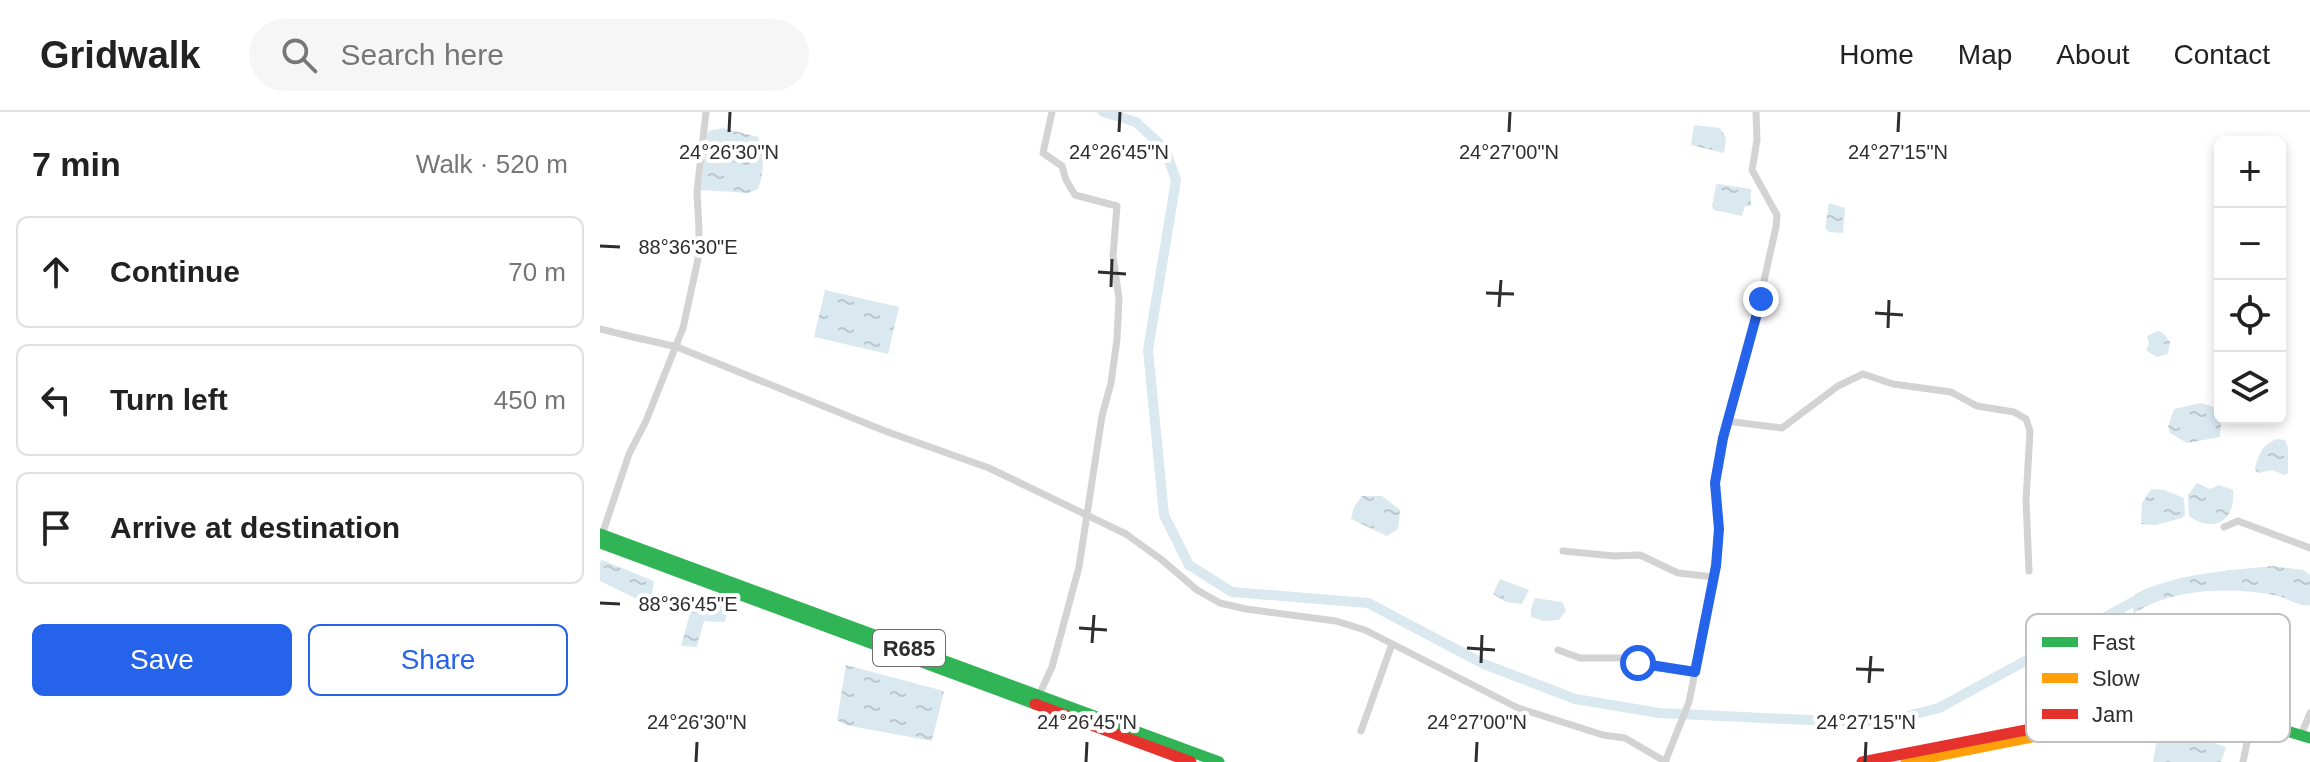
<!DOCTYPE html>
<html lang="en">
<head>
<meta charset="utf-8">
<style>
	:root { --surface:#fff; --page:#f6f6f6; --text:#222; --muted:#767676; --line:#e0e0e0; --accent:#2563eb }
	body { margin:0; font-family:Arial,sans-serif; background:var(--page); color:var(--text) }
	.controls { position:absolute; right:24px; top:24px; display:grid; overflow:hidden; border-radius:12px; box-shadow:0 4px 12px #0003 }
	.controls button { width:72px; height:72px; display:grid; place-items:center; padding:0; border:0; border-bottom:2px solid var(--line); background:var(--surface); color:var(--text); font:40px sans-serif }
	.stop { position:absolute; width:24px; height:24px; margin:-18px; border:6px solid #2563eb; border-radius:50%; background:#fff }
	.stop.end { background:#2563eb; border-color:#fff; box-shadow:0 2px 8px #0008 }
	.list { margin:0; padding:0; list-style:none }
	h2 { display:flex; justify-content:space-between; align-items:center; height:104px; margin:0; padding:0 32px; font-size:34px }
	h2 small { font-size:26px; font-weight:400; color:var(--muted) }
	.list li { display:grid; grid-template-columns:52px 1fr auto; gap:24px; align-items:center; box-sizing:border-box; height:112px; margin:0 16px 16px; padding:0 16px; border:2px solid var(--line); border-radius:12px }
	.list b { display:block; font-size:30px; white-space:nowrap }
	.list em { font-size:26px; font-style:normal; color:var(--muted) }
	.actions { display:flex; gap:16px; padding:24px 32px }
	.actions a { flex:1; padding:18px 0; border:2px solid var(--accent); border-radius:12px; text-align:center; font-size:28px; color:var(--accent) }
	.actions .main { background:var(--accent); color:#fff }
	.icon { flex:none; width:44px; height:44px; fill:none; stroke:currentColor; stroke-width:2; stroke-linecap:round; stroke-linejoin:round }
	.map { position:relative; flex:none; width:1710px; height:650px; overflow:hidden }
	header { display:flex; align-items:center; gap:48px; box-sizing:border-box; height:112px; padding:0 40px; background:var(--surface); border-bottom:2px solid var(--line) }
	header strong { font-size:38px }
	nav { display:flex; gap:44px; margin-inline-start:auto; font-size:28px }
	.search { width:560px; height:72px; background:var(--page); display:flex; align-items:center; gap:20px; box-sizing:border-box; padding:0 28px; border-radius:44px; color:var(--muted); font-size:30px }
	main { display:flex }
	aside { flex:1; background:var(--surface) }
	.map>svg:first-child { display:block }
</style>
</head>
<body>
<header>
<strong>Gridwalk</strong>
<div class="search"><svg class="icon" aria-label="search" viewBox="0 0 24 24"><circle cx="10" cy="10" r="6"/><path d="M15 15l6 6"/></svg>Search here</div>
<nav><a>Home</a><a>Map</a><a>About</a><a>Contact</a></nav>
</header>
<main>
<aside>
<h2>7 min<small>Walk · 520 m</small></h2>
<ul class="list">
<li><svg class="icon" aria-label="ahead" viewBox="0 0 24 24"><path d="M12 20V5M6 11l6-6 6 6"/></svg><div><b>Continue</b></div><em>70 m</em></li>
<li><svg class="icon" aria-label="left" viewBox="0 0 24 24"><path d="M17 20v-9H6M10 6l-5 5 5 5"/></svg><div><b>Turn left</b></div><em>450 m</em></li>
<li><svg class="icon" aria-label="arrive" viewBox="0 0 24 24"><path d="M6 21V4h12l-3 4 3 4H6"/></svg><div><b>Arrive at destination</b></div></li>
</ul>
<div class="actions"><a class="main">Save</a><a>Share</a></div>
</aside>
<div class="map">
<svg width="1710" height="650" viewBox="0 0 1710 650">
	<defs>
		<pattern id="water-ripples" width="26" height="14" patternUnits="userSpaceOnUse" patternTransform="scale(2)"><rect width="26" height="14" fill="#dae8f0"/><path d="M2 4q2-2 4 0t4 0M15 11q2-2 4 0t4 0" fill="none" stroke="#bbc7ce"/></pattern>
	</defs>
	<rect width="100%" height="100%" fill="#fff"/>
	<g fill="url(#water-ripples)">
		<path d="M1094 13 1120 16 1126 26 1124 41 1091 33Z"/>
		<path d="M123 16 158 25C165 43 164 60 158 77L148 81 101 78 107 23 109 19Z"/>
		<path d="M1119 72 1151 77V94H1145L1142 104 1114 98 1112 94 1116 73Z"/>
		<path d="M1229 91 1245 96 1243 121 1229 120 1225 116Z"/>
		<path d="M225 178 299 195 288 242 214 225Z"/>
		<path d="M1558 219 1563 221 1570 230 1568 242 1557 245 1546 238 1549 232 1547 224Z"/>
		<path d="M1600 291 1618 296 1621 312 1620 325 1587 331 1570 321 1568 315 1574 297Z"/>
		<path d="M1677 327 1685 328 1688 336V361L1685 363 1672 358 1658 361 1655 358C1658 343 1662 332 1677 327Z"/>
		<path d="M1597 371 1610 377 1619 373 1633 378C1636 409 1614 422 1589 404L1588 383Z"/>
		<path d="M1551 377 1564 378 1584 386 1585 403 1582 406 1556 413 1541 412 1542 391Z"/>
		<path d="M762 384H782L800 398 798 417 787 424 751 407 754 395Z"/>
		<path d="M2 448 54 469 52 483 45 491 0 469V450Z"/>
		<path d="M1672 454 1704 458 1710 463V493C1698 495 1686 485 1674 483 1630 475 1572 476 1533 502L1535 482C1578 461 1625 459 1672 454Z"/>
		<path d="M900 467 929 478 922 492 906 490 893 482Z"/>
		<path d="M935 486 962 490 966 498 959 508 944 509 931 505V497Z"/>
		<path d="M94 487 128 495 125 510 104 509 97 535 81 534Z"/>
		<path d="M246 553 344 579 332 629 245 613 237 608Z"/>
		<path d="M1558 621 1602 627 1626 635 1621 650H1553Z"/>
	</g>
	<g fill="none" stroke-linecap="round" stroke-linejoin="round">
		<path stroke="#dae8f0" stroke-width="10" d="M503 0 536 10 565 37 576 68 548 238 564 403 589 453 632 480 768 491 884 552 975 587 1059 601 1250 610 1295 607 1339 596 1544 484"/>
		<g stroke="#d3d3d3" stroke-width="7">
			<path d="M0 217 41 227"/>
			<path d="M38 226 77 235 285 319 389 356 526 422 562 448 597 478 620 491 646 497 736 509 765 518 918 596 1003 623 1025 626 1066 650"/>
			<path d="M1126 309 1182 316 1238 274 1263 262 1293 272 1351 280 1377 294 1414 300 1426 307 1430 319 1426 388 1429 459"/>
			<path d="M1624 415 1638 409 1710 436"/>
			<path d="M2 423 29 342 46 309 83 216 98 147 99 118 97 80 106 0"/>
			<path d="M963 439 1014 444 1040 443 1078 461 1114 465"/>
			<path d="M958 538 980 546H1021L1049 555 1095 560"/>
			<path d="M439 583 452 555 479 455 502 304 511 271 517 227 519 187 513 144 517 94 475 83 466 68 462 54 443 41 452 0"/>
			<path d="M761 619 792 532"/>
			<path d="M1701 623 1710 601"/>
			<path d="M1065 650 1089 590 1101 531 1116 454 1119 417 1115 371 1123 326 1149 236 1176 115 1177 103 1152 58 1157 28 1156 0"/>
			<path d="M1643 650 1652 606"/>
		</g>
		<g stroke="#30b455" stroke-width="11">
			<path d="M0 422 619 650"/>
			<path d="M0 431 435 592"/>
			<path d="M1572 592 1620 599 1710 626"/>
		</g>
		<path stroke="#ff9f0a" stroke-width="11" d="M1306 650 1563 599 1630 607"/>
		<g stroke="#e5322d" stroke-width="11">
			<path d="M435 592 591 650"/>
			<path d="M1262 650 1564 591 1572 592"/>
		</g>
	</g>
	<g fill="none" stroke-linecap="round" stroke-linejoin="round">
		<path stroke="#2563eb" stroke-width="10" d="M1038 551 1095 560 1116 454 1119 417 1115 371 1123 326 1161 187"/>
	</g>
	<path fill="none" stroke="#2e2e2e" stroke-width="3" d="M129 20 130 0M519 20 520 0M909 20 910 0M1298 20 1299 0M0 134 20 135M498 160 526 162M511 175 512 147M886 181 914 182M899 195 901 168M1275 201 1303 203M1288 216 1289 188M0 491 20 492M479 516 507 518M492 531 494 503M867 536 895 538M881 551 882 523M1256 557 1284 558M1269 571 1271 544M96 650 97 630M486 650 487 630M876 650 877 630M1265 650 1266 630"/>
	<g text-anchor="middle" dominant-baseline="central" stroke-width="8" stroke-linejoin="round" paint-order="stroke">
		<rect fill="#fff" stroke="#6d6d6d" stroke-width="2" x="273" y="518" width="72" height="36" rx="6"/>
		<g font-size="22" font-weight="bold" fill="#2e2e2e">
			<text x="309" y="536">R685</text>
		</g>
	</g>
	<rect x="1426" y="502" width="264" height="128" rx="12" fill="#fff" stroke="#c0c0c0" stroke-width="2"/>
	<rect x="1442" y="525" width="36" height="10" fill="#30b455"/>
	<rect x="1442" y="561" width="36" height="10" fill="#ff9f0a"/>
	<rect x="1442" y="597" width="36" height="10" fill="#e5322d"/>
	<g font-size="22" fill="#2e2e2e">
		<text x="1492" y="538">Fast</text>
		<text x="1492" y="574">Slow</text>
		<text x="1492" y="610">Jam</text>
	</g>
	<g font-size="20" text-anchor="middle" fill="#2e2e2e" stroke="#fff" stroke-width="8" stroke-linejoin="round" paint-order="stroke">
		<text x="129" y="47">24°26'30"N</text>
		<text x="519" y="47">24°26'45"N</text>
		<text x="909" y="47">24°27'00"N</text>
		<text x="1298" y="47">24°27'15"N</text>
		<text x="88" y="142">88°36'30"E</text>
		<text x="88" y="499">88°36'45"E</text>
		<text x="97" y="617">24°26'30"N</text>
		<text x="487" y="617">24°26'45"N</text>
		<text x="877" y="617">24°27'00"N</text>
		<text x="1266" y="617">24°27'15"N</text>
	</g>
</svg>
<div class="controls">
<button>+</button>
<button>−</button>
<button><svg class="icon" aria-label="locate" viewBox="0 0 24 24"><circle cx="12" cy="12" r="6"/><path d="M12 2v4M12 18v4M2 12h4M18 12h4"/></svg></button>
<button><svg class="icon" aria-label="layers" viewBox="0 0 24 24"><path d="M12 4l9 5-9 5-9-5zM3 14l9 5 9-5"/></svg></button>
</div>
<div class="stop" style="left:1038px;top:551px"></div>
<div class="stop end" style="left:1161px;top:187px"></div>
</div>
</main>
</body>
</html>
